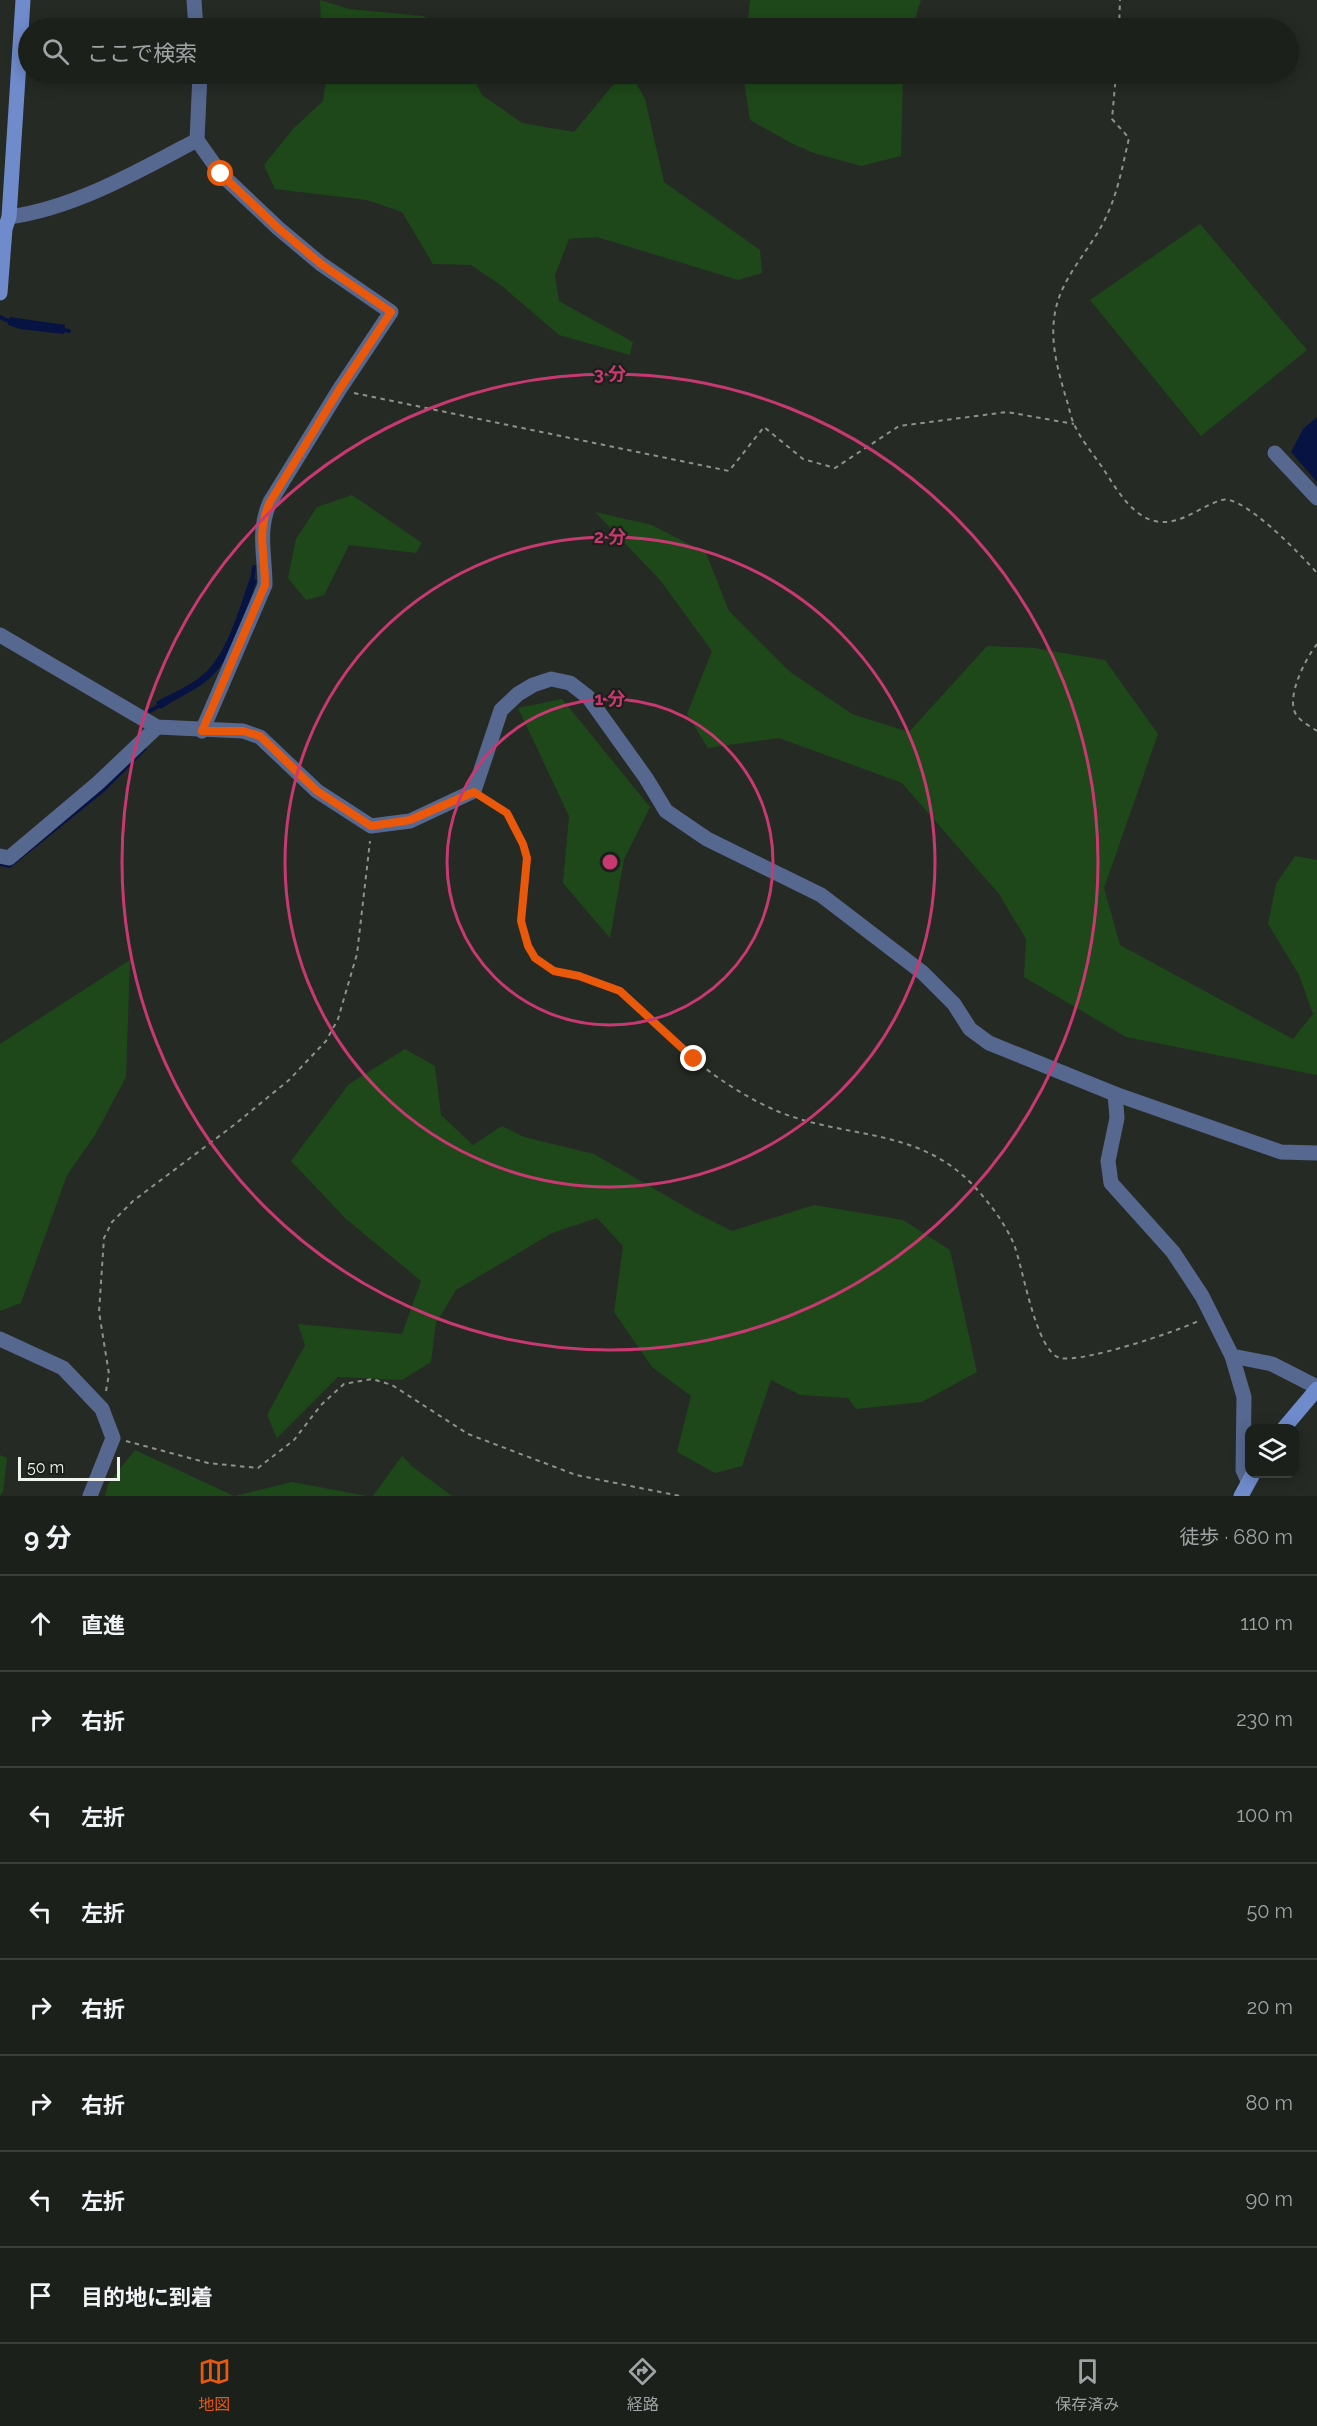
<!DOCTYPE html>
<html lang="ja">
<head>
<meta charset="utf-8">
<style>
	:root { --surface:#1c201b; --page:#252824; --text:#f1f3f6; --muted:#a0a3a3; --line:#3a3e3a; --accent:#ea580c }
	body { margin:0; font-family:Raleway,"Noto Sans JP",sans-serif; background:var(--page); color:var(--text) }
	.controls { position:absolute; right:18px; bottom:18px; display:grid; overflow:hidden; border-radius:12px; box-shadow:0 3px 15px #0003 }
	.controls button { width:54px; height:54px; display:grid; place-items:center; padding:0; border:0; border-bottom:2px solid var(--line); background:var(--surface); color:var(--text); font:30px sans-serif }
	.scale { position:absolute; left:18px; bottom:15px; width:102px; box-sizing:border-box; padding-left:6px; border:3px solid #f0f4ef; border-top:0; font-size:16px; line-height:21px; white-space:nowrap; color:#f0f4ef; -webkit-text-stroke:4px #1b201a; paint-order:stroke }
	.stop { position:absolute; width:18px; height:18px; margin:-14px; border:4px solid #ea580c; border-radius:50%; background:#fff }
	.stop.end { background:#ea580c; border-color:#fff; box-shadow:0 2px 6px #0008 }
	.list { margin:0; padding:0; list-style:none }
	h2 { display:flex; justify-content:space-between; align-items:center; height:78px; margin:0; padding:0 24px; font-size:26px }
	h2 small { font-size:20px; font-weight:400; color:var(--muted) }
	.list li { display:grid; grid-template-columns:39px 1fr auto; gap:18px; align-items:center; box-sizing:border-box; height:96px; padding:0 24px; border-top:2px solid var(--line) }
	.list b { display:block; font-size:22px; white-space:nowrap }
	.list em { font-size:20px; font-style:normal; color:var(--muted) }
	.icon { flex:none; width:33px; height:33px; fill:none; stroke:currentColor; stroke-width:2; stroke-linecap:round; stroke-linejoin:round }
	.map { position:relative; flex:none; width:1317px; height:1496px; overflow:hidden }
	.search { position:absolute; background:var(--surface); box-shadow:0 3px 15px #0003; left:18px; right:18px; top:18px; height:66px; display:flex; align-items:center; gap:15px; box-sizing:border-box; padding:0 21px; border-radius:33px; color:var(--muted); font-size:22px }
	.sheet { height:846px; background:var(--surface) }
	nav { display:flex; justify-content:space-around; align-items:center; box-sizing:border-box; height:84px; border-top:2px solid var(--line); background:var(--surface); font-size:16px; color:var(--muted) }
	nav a { display:grid; justify-items:center; gap:3px }
	nav .on { color:var(--accent) }
	.map>svg:first-child { display:block }
</style>
</head>
<body>
<div class="map">
<svg width="1317" height="1496" viewBox="0 0 1317 1496">
	<rect width="100%" height="100%" fill="#252a24"/>
	<g fill="#1e481a">
		<path d="M320 0 349 9 423 16 442 28H321Z"/>
		<path d="M750 0H921L912 28H747Z"/>
		<path d="M327 74H471L482 95 522 123 574 132 612 86 631 74 645 99 664 182 760 250 762 273 738 280 597 237 569 239 555 275 559 301 633 342 630 355 559 335 502 286 471 265 433 264 402 212 367 200 275 189 264 165 293 129 323 101Z"/>
		<path d="M743 74H903L901 156 861 166 814 153 791 143 750 120Z"/>
		<path d="M1200 224 1307 350 1201 436 1090 300Z"/>
		<path d="M352 495 422 543 416 553 349 545 324 595 306 600 288 578 296 539 317 507Z"/>
		<path d="M595 512 652 525 706 553 729 611 789 671 852 714 909 732 987 646 1034 648 1105 660 1158 734 1104 888 1120 945 1293 1039 1313 1014 1299 975 1268 924 1276 884 1295 856 1317 860V1075L1126 1037 1024 977 1026 939 999 894 902 783 779 738 708 748 687 714 712 651 660 580Z"/>
		<path d="M562 699 650 807 624 859 610 938 563 883 569 816 518 708Z"/>
		<path d="M130 960 126 1077 95 1135 67 1175 21 1303 0 1311V1044Z"/>
		<path d="M405 1049 435 1066 441 1115 473 1145 502 1126 524 1137 594 1154 696 1213 732 1231 814 1205 903 1220 950 1250 977 1372 922 1402 856 1409 848 1398 800 1395 771 1380 742 1466 715 1473 677 1452 691 1396 652 1367 614 1312 623 1246 597 1218 552 1233 456 1290 436 1323 431 1362 402 1380 338 1377 277 1438 267 1415 305 1345 298 1324 402 1334 421 1281 346 1219 291 1161 349 1084Z"/>
		<path d="M135 1450 234 1496 292 1482 367 1496H105L108 1484Z"/>
		<path d="M0 1455 7 1458 3 1492 0 1495Z"/>
		<path d="M402 1456 413 1467 452 1496H373Z"/>
	</g>
	<g fill="#071443">
		<path d="M10 317 65 325 64 334 20 329 8 325Z"/>
		<path d="M1317 417V482L1291 452 1303 429Z"/>
		<path d="M250 578 257 580C246 610 235 654 212 676 198 690 178 697 161 709L156 702C173 692 194 685 208 670 230 646 239 608 250 578Z"/>
		<path d="M142 744 147 749 105 791 10 868 0 866V860Z"/>
	</g>
	<g fill="none" stroke-linecap="round" stroke-linejoin="round">
		<g stroke="#071443" stroke-width="4">
			<path d="M0 317 13 323"/>
			<path d="M59 329 69 331"/>
			<path d="M252 583 254 567"/>
			<path d="M150 711 162 704"/>
		</g>
		<g stroke="#8e928d" stroke-width="2" stroke-dasharray="4.5 4.5" stroke-linecap="butt">
			<path d="M1119 28 1120 0"/>
			<path d="M1116 74 1112 119 1129 138C1122 168 1117 198 1102 225 1088 251 1065 275 1057 304 1048 336 1057 367 1066 398 1069 406 1070 416 1074 424 1081 440 1094 455 1104 470 1117 490 1135 522 1163 522 1183 523 1203 505 1222 500 1243 494 1302 556 1317 573"/>
			<path d="M354 393 729 471 764 427 803 459 835 468 899 426 1007 412 1074 424"/>
			<path d="M1317 644C1306 658 1284 699 1297 716 1302 722 1311 727 1317 731"/>
			<path d="M485 801C492 804 502 809 507 814 516 825 527 847 527 861 527 889 511 938 537 960 560 979 592 977 618 990 625 994 631 1002 637 1007 656 1024 675 1042 694 1059 717 1079 749 1099 777 1111 844 1139 916 1127 971 1183 987 1200 1003 1220 1013 1242 1023 1265 1035 1351 1060 1358 1082 1363 1176 1332 1198 1321"/>
			<path d="M106 1391 109 1374 99 1312 104 1238 112 1222 133 1201 234 1125 289 1080 326 1041 338 1019 357 954 370 841"/>
			<path d="M126 1441 208 1463 258 1468 294 1440 321 1405 344 1384 372 1379 392 1385 468 1434 576 1475 680 1496"/>
		</g>
		<g stroke="#576890" stroke-width="15">
			<path d="M194 0 196 28"/>
			<path d="M200 74 197 140 221 174 278 228 321 264 391 312 339 390 270 502C257 531 265 554 265 585L202 731"/>
			<path d="M9 217C75 208 139 171 197 140"/>
			<path d="M1275 453 1317 498"/>
			<path d="M0 635 157 727 243 731 260 737 317 791 371 826 410 821 474 791 501 710 518 694 533 685 551 679 570 683 588 697 646 778 666 811 707 839 821 895 923 973 954 1004 970 1029 989 1043 1115 1094 1281 1152 1317 1153"/>
			<path d="M0 856 9 858 98 783 157 727"/>
			<path d="M1115 1094 1117 1118 1108 1161 1111 1183 1173 1252 1202 1296 1232 1356 1244 1397 1243 1470 1248 1481"/>
			<path d="M0 1339 63 1368 102 1409 113 1438 90 1496"/>
			<path d="M1232 1356 1272 1364 1317 1387"/>
		</g>
		<g stroke="#708bcc" stroke-width="15">
			<path d="M0 293 5 229 9 217 23 0"/>
			<path d="M1284 1428 1317 1389"/>
			<path d="M1241 1496 1253 1474"/>
		</g>
	</g>
	<g fill="none" stroke-linecap="round" stroke-linejoin="round">
		<path stroke="#ea580c" stroke-width="8" d="M221 174 278 228 321 264 391 312 339 390 270 502C256 532 265 553 265 585L202 731H243L260 736 317 791 371 826 410 820 474 792 507 813 523 844 527 858 521 921 528 946 535 958 554 971 579 976 620 991 694 1059"/>
	</g>
	<g fill="none" stroke="#c93971" stroke-width="3">
		<circle cx="610" cy="862" r="163"/>
		<circle cx="610" cy="862" r="325"/>
		<circle cx="610" cy="862" r="488"/>
	</g>
	<circle cx="610" cy="862" r="9" fill="#c93971" stroke="#1b201a" stroke-width="3"/>
	<g font-size="18" text-anchor="middle" font-weight="bold" fill="#c93971" stroke="#1b201a" stroke-width="4.5" stroke-linejoin="round" paint-order="stroke">
		<text x="610" y="380">3 分</text>
		<text x="610" y="543">2 分</text>
		<text x="610" y="705">1 分</text>
	</g>
</svg>
<div class="controls">
<button><svg class="icon" aria-label="layers" viewBox="0 0 24 24"><path d="M12 4l9 5-9 5-9-5zM3 14l9 5 9-5"/></svg></button>
</div>
<div class="scale">50 m</div>
<div class="stop" style="left:221px;top:174px"></div>
<div class="stop end" style="left:694px;top:1059px"></div>
<div class="search"><svg class="icon" aria-label="search" viewBox="0 0 24 24"><circle cx="10" cy="10" r="6"/><path d="M15 15l6 6"/></svg>ここで検索</div>
</div>
<section class="sheet">
<h2>9 分<small>徒歩 · 680 m</small></h2>
<ul class="list">
<li><svg class="icon" aria-label="ahead" viewBox="0 0 24 24"><path d="M12 20V5M6 11l6-6 6 6"/></svg><div><b>直進</b></div><em>110 m</em></li>
<li><svg class="icon" aria-label="right" viewBox="0 0 24 24"><path d="M7 20v-9h11M14 6l5 5-5 5"/></svg><div><b>右折</b></div><em>230 m</em></li>
<li><svg class="icon" aria-label="left" viewBox="0 0 24 24"><path d="M17 20v-9H6M10 6l-5 5 5 5"/></svg><div><b>左折</b></div><em>100 m</em></li>
<li><svg class="icon" aria-label="left" viewBox="0 0 24 24"><path d="M17 20v-9H6M10 6l-5 5 5 5"/></svg><div><b>左折</b></div><em>50 m</em></li>
<li><svg class="icon" aria-label="right" viewBox="0 0 24 24"><path d="M7 20v-9h11M14 6l5 5-5 5"/></svg><div><b>右折</b></div><em>20 m</em></li>
<li><svg class="icon" aria-label="right" viewBox="0 0 24 24"><path d="M7 20v-9h11M14 6l5 5-5 5"/></svg><div><b>右折</b></div><em>80 m</em></li>
<li><svg class="icon" aria-label="left" viewBox="0 0 24 24"><path d="M17 20v-9H6M10 6l-5 5 5 5"/></svg><div><b>左折</b></div><em>90 m</em></li>
<li><svg class="icon" aria-label="arrive" viewBox="0 0 24 24"><path d="M6 21V4h12l-3 4 3 4H6"/></svg><div><b>目的地に到着</b></div></li>
</ul>
</section>
<nav>
<a class="on"><svg class="icon" aria-label="map" viewBox="0 0 24 24"><path d="M3 6l6-2 6 2 6-2v14l-6 2-6-2-6 2zM9 4v14M15 6v14"/></svg>地図</a>
<a><svg class="icon" aria-label="directions" viewBox="0 0 24 24"><path d="M12 3l9 9-9 9-9-9zM9 14v-3h6M13 9l2 2-2 2"/></svg>経路</a>
<a><svg class="icon" aria-label="saved" viewBox="0 0 24 24"><path d="M7 4h10v16l-5-4-5 4z"/></svg>保存済み</a>
</nav>
</body>
</html>
